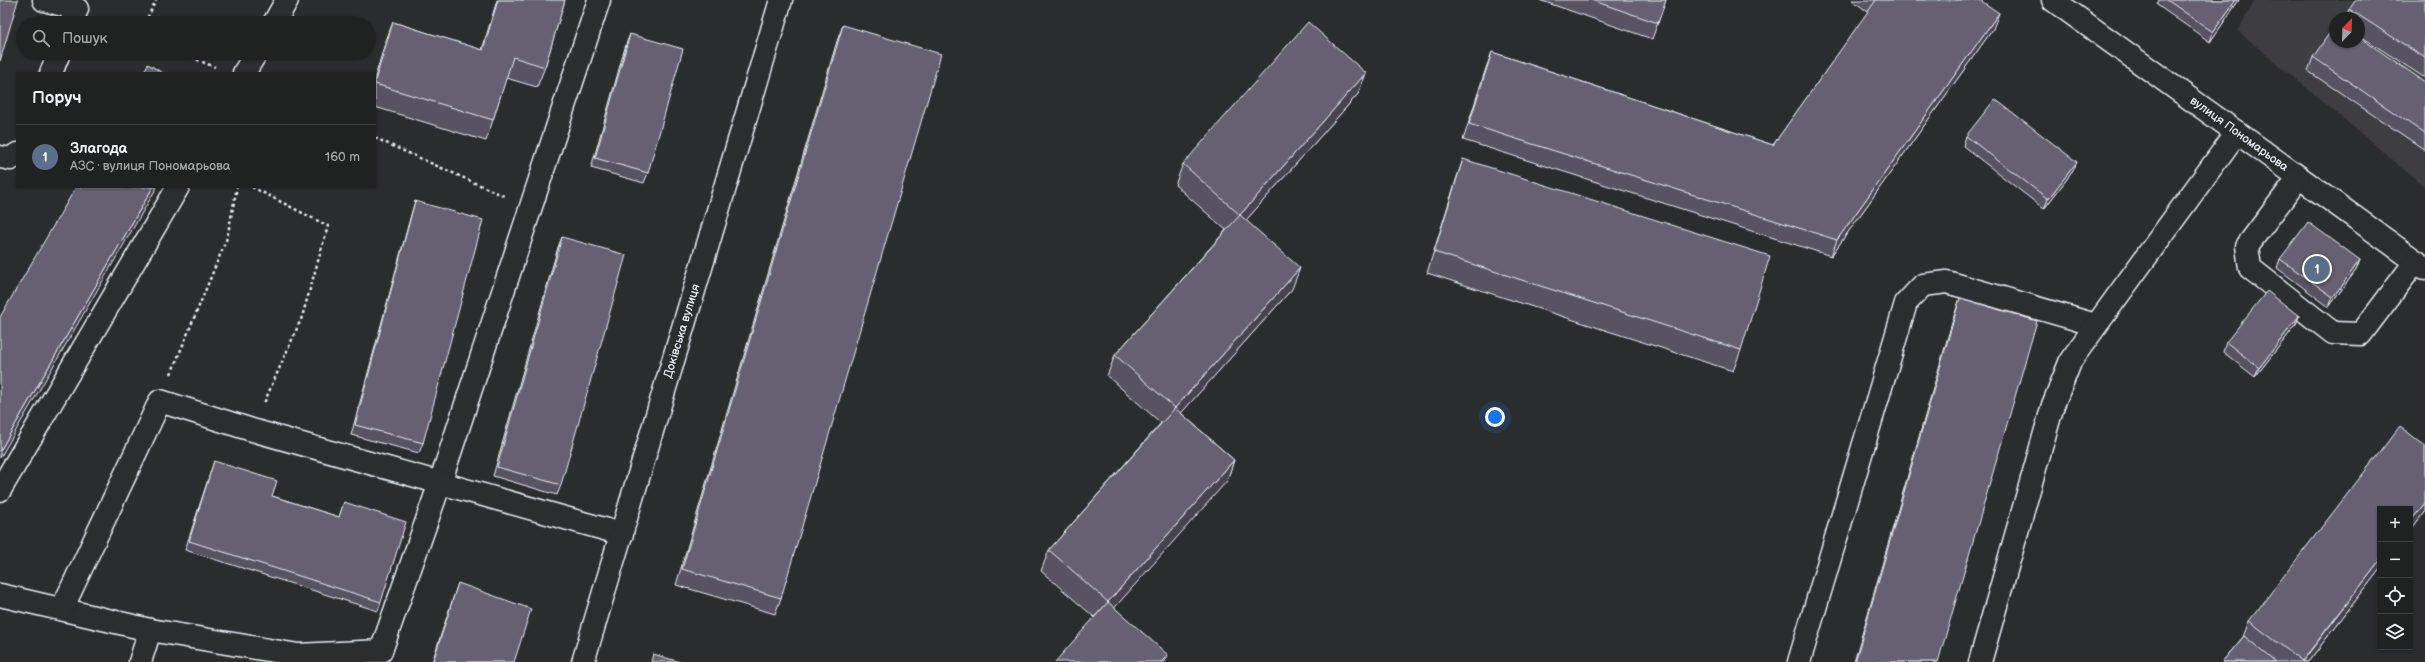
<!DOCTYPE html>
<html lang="uk">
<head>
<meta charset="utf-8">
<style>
	:root { --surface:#202222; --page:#2d2f2f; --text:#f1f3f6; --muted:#a2a4a5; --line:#3d3f40; --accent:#8bbbb9 }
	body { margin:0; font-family:"Balsamiq Sans",sans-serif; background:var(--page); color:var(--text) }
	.controls { position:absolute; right:12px; bottom:12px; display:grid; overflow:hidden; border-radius:0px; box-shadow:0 1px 3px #0004 }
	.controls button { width:36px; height:36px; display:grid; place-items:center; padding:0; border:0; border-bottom:1px solid var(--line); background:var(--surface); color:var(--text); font:20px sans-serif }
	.compass { position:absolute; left:2329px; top:12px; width:36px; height:36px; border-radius:50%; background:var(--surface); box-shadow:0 1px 3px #0004; rotate:23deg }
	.you { position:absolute; left:1495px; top:417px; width:14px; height:14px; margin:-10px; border:3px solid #fff; border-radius:50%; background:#1a73e8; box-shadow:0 0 0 6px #1a73e833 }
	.badge { display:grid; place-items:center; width:26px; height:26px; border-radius:50%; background:var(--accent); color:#fff; font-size:13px; font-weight:700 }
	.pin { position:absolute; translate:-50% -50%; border:2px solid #fff; box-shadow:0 1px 4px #0006 }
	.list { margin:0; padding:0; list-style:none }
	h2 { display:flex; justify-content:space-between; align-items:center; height:52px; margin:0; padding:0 16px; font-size:17px }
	h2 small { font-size:13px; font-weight:400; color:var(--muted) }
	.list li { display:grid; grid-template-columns:26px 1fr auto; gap:12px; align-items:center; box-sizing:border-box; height:64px; padding:0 16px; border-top:1px solid var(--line) }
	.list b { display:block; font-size:15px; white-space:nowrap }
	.list p { margin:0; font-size:13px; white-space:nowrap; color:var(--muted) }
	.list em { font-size:13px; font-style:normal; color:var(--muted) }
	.icon { flex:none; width:22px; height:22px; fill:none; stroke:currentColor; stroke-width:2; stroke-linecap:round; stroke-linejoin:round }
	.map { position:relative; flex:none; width:2425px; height:662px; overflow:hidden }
	.search { position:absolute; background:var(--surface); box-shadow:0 1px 3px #0004; left:16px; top:16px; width:360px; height:44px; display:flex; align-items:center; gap:10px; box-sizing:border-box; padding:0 14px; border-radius:22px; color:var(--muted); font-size:15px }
	.panel { position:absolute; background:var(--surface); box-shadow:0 1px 3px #0004; left:16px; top:72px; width:360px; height:116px; border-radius:0px }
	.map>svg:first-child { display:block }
</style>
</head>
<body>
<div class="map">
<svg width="2425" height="662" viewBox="0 0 2425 662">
	<rect width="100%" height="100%" fill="#2a2d2e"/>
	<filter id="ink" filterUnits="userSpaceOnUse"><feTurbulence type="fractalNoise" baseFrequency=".025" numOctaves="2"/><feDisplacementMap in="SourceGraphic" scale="8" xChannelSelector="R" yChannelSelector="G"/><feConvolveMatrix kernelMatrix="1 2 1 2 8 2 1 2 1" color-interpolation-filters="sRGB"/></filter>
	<g filter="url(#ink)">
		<path fill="#3c3c42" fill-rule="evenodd" d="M2255 0H2425V187L2238 31ZM2335 18H2359V42H2335Z"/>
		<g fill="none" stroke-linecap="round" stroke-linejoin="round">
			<g stroke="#e8f1f8" stroke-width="25">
				<g id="minor">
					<path d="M44 0 77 9 71 23"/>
					<path d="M2053 0 2425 268"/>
					<path d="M274 23 287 0"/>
					<path d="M51 73 59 53"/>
					<path d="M244 73 256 53"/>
					<path d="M0 157 11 159 17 154"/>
					<path d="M2299 177 2247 246 2250 268 2333 333 2361 334 2416 261"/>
					<path d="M0 490 178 187"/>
					<path d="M0 595 150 630 298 655 381 651 440 483 599 0"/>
					<path d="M62 609 160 401 252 430 622 534"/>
					<path d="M140 662 150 630"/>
					<path d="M583 662 781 0"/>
					<path d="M1799 662 1906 303 1923 285 1947 282 2096 325"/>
					<path d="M1980 662 2053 405 2071 360 2237 132"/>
				</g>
			</g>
			<g stroke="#e8f1f8" stroke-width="2.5" stroke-dasharray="3 3" stroke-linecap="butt">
				<path d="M103 20 109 23"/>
				<path d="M145 23 156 0"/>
				<path d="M180 53 215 67"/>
				<path d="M375 138 504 196"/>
				<path d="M252 187 328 226 302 317 264 403"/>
				<path d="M171 374 227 238 237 187"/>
			</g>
			<use href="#minor" stroke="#2a2d2e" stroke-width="22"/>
		</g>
		<g fill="#585362" stroke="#e8f1f8">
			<path d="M497 0H565L545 67 537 87 506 78 493 120 486 141 375 107V77L385 43 393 22 482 50Z"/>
			<path d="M1539 0H1666L1652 39Z"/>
			<path d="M1852 0H1980L1993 29 1831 256 1463 140 1486 68 1492 52 1773 145 1868 12Z"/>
			<path d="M2159 0H2239L2210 42 2157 5Z"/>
			<path d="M2425 0V78L2359 35V18H2346L2349 9Z"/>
			<path d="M843 25 781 598 775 614 676 585 837 41Z"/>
			<path d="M630 34 648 173 644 183 591 168 626 44Z"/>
			<path d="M2313 57 2425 82V150L2308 71Z"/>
			<path d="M1366 73 1358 94 1246 220 1292 289 1181 413 1234 460 1227 481 1094 617 1041 571 1049 550 1161 423 1107 376 1115 355 1226 230 1175 185 1183 164Z"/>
			<path d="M1966 136 2073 171 2044 209 1963 146Z"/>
			<path d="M1463 159 1741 350 1733 371 1427 273 1456 180Z"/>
			<path d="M415 201 423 443 419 453 351 435 412 211Z"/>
			<path d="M562 237 561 485 557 495 493 476 558 247Z"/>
			<path d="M2280 259 2360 260 2356 270 2329 307 2277 268Z"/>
			<path d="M1960 298 1938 662H1854L1953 319Z"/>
			<path d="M2299 316 2295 326 2255 377 2223 352 2226 342Z"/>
			<path d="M2425 446V511L2410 531 2380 509V569L2308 662H2222L2243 637 2249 621Z"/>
			<path d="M214 461 272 496 339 517 344 502 381 602 378 611 185 550Z"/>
			<path d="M458 583 514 662H432L451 604Z"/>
		</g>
		<g fill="#474350" stroke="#e8f1f8">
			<path d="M2236 0H2239L2210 42 2213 32Z"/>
			<path d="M1999 13 1993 29 1831 256 1837 240Z"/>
			<path d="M1366 73 1358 94 1232 236 1240 215Z"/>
			<path d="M2077 162 2073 171 2044 209 2048 199Z"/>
			<path d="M153 187H157L0 458V451Z"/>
			<path d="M2360 260 2356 270 2329 307 2333 297Z"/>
			<path d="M1300 268 1292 289 1167 429 1175 408Z"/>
			<path d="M2299 316 2295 326 2255 377 2259 368Z"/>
			<path d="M1234 460 1227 481 1101 623 1108 602Z"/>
			<path d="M2425 503V511L2410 531V522Z"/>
			<path d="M2380 561V569L2308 662H2302Z"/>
			<path d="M1168 655 1165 662H1161Z"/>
		</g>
		<g fill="#666072" stroke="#e8f1f8">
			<path d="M0 0H18L0 61Z"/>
			<path d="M498 0H565L545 67 513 57 493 120 375 84V81L393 22 483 50Z"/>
			<path d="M1591 0H1666L1658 23Z"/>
			<path d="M1876 0H1980L1999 13 1837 240 1469 124 1492 52 1773 145Z"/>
			<path d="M2167 0H2236L2213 32Z"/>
			<path d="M2355 0H2425V58L2349 9Z"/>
			<path d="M1308 22 1366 73 1240 215 1300 268 1175 408 1115 355 1240 215 1183 164Z"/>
			<path d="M843 25 941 54 781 598 682 569Z"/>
			<path d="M2335 25V42H2359V37L2425 82V134L2313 57Z"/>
			<path d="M630 34 683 49 648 173 595 158Z"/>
			<path d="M148 64 163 73H143Z"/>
			<path d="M1995 99 2077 162 2048 199 1966 136Z"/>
			<path d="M1463 159 1770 256 1741 350 1434 252Z"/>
			<path d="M76 187H153L0 451V317Z"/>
			<path d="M415 201 483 220 423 443 355 425Z"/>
			<path d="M2308 222 2360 260 2333 297 2280 259Z"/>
			<path d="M562 237 626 255 561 485 497 467Z"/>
			<path d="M2267 291 2299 316 2259 368 2226 342Z"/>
			<path d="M1960 298 2037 321 1938 662H1855Z"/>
			<path d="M1175 408 1234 460 1108 602 1049 550Z"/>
			<path d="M2400 426 2425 446V503L2410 522V509H2380V561L2302 661 2249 621Z"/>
			<path d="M214 461 277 481 272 496 339 517 344 502 406 522 381 602 189 541Z"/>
			<path d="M458 583 531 609 514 662H433Z"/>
			<path d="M1108 602 1168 655 1161 662H1055Z"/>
			<path d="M2244 636 2276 662H2222Z"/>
			<path d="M653 654 680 662H651Z"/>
		</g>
	</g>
	<g text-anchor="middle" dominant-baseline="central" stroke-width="3" stroke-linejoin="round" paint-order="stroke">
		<g font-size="12" fill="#e8f1f8" stroke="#2a2d2e">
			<text transform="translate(2239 134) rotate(36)">вулиця Пономарьова</text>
			<text transform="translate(682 331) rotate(-73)">Доківська вулиця</text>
		</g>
	</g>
</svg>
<div class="controls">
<button>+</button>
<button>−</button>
<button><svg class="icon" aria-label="locate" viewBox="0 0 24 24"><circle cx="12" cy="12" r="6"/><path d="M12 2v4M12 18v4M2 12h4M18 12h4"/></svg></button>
<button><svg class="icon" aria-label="layers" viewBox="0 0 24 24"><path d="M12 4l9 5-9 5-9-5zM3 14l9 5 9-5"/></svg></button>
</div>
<svg class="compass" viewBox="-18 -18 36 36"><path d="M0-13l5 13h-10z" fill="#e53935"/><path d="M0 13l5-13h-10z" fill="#a2a4a5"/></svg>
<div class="you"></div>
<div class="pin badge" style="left:2317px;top:269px;background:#5c6f8a">1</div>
<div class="search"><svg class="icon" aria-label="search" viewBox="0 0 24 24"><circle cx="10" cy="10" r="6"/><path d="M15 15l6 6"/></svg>Пошук</div>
<section class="panel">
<h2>Поруч<small></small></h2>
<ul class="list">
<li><span class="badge" style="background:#5c6f8a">1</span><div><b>Злагода</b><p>АЗС · вулиця Пономарьова</p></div><em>160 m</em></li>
</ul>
</section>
</div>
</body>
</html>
